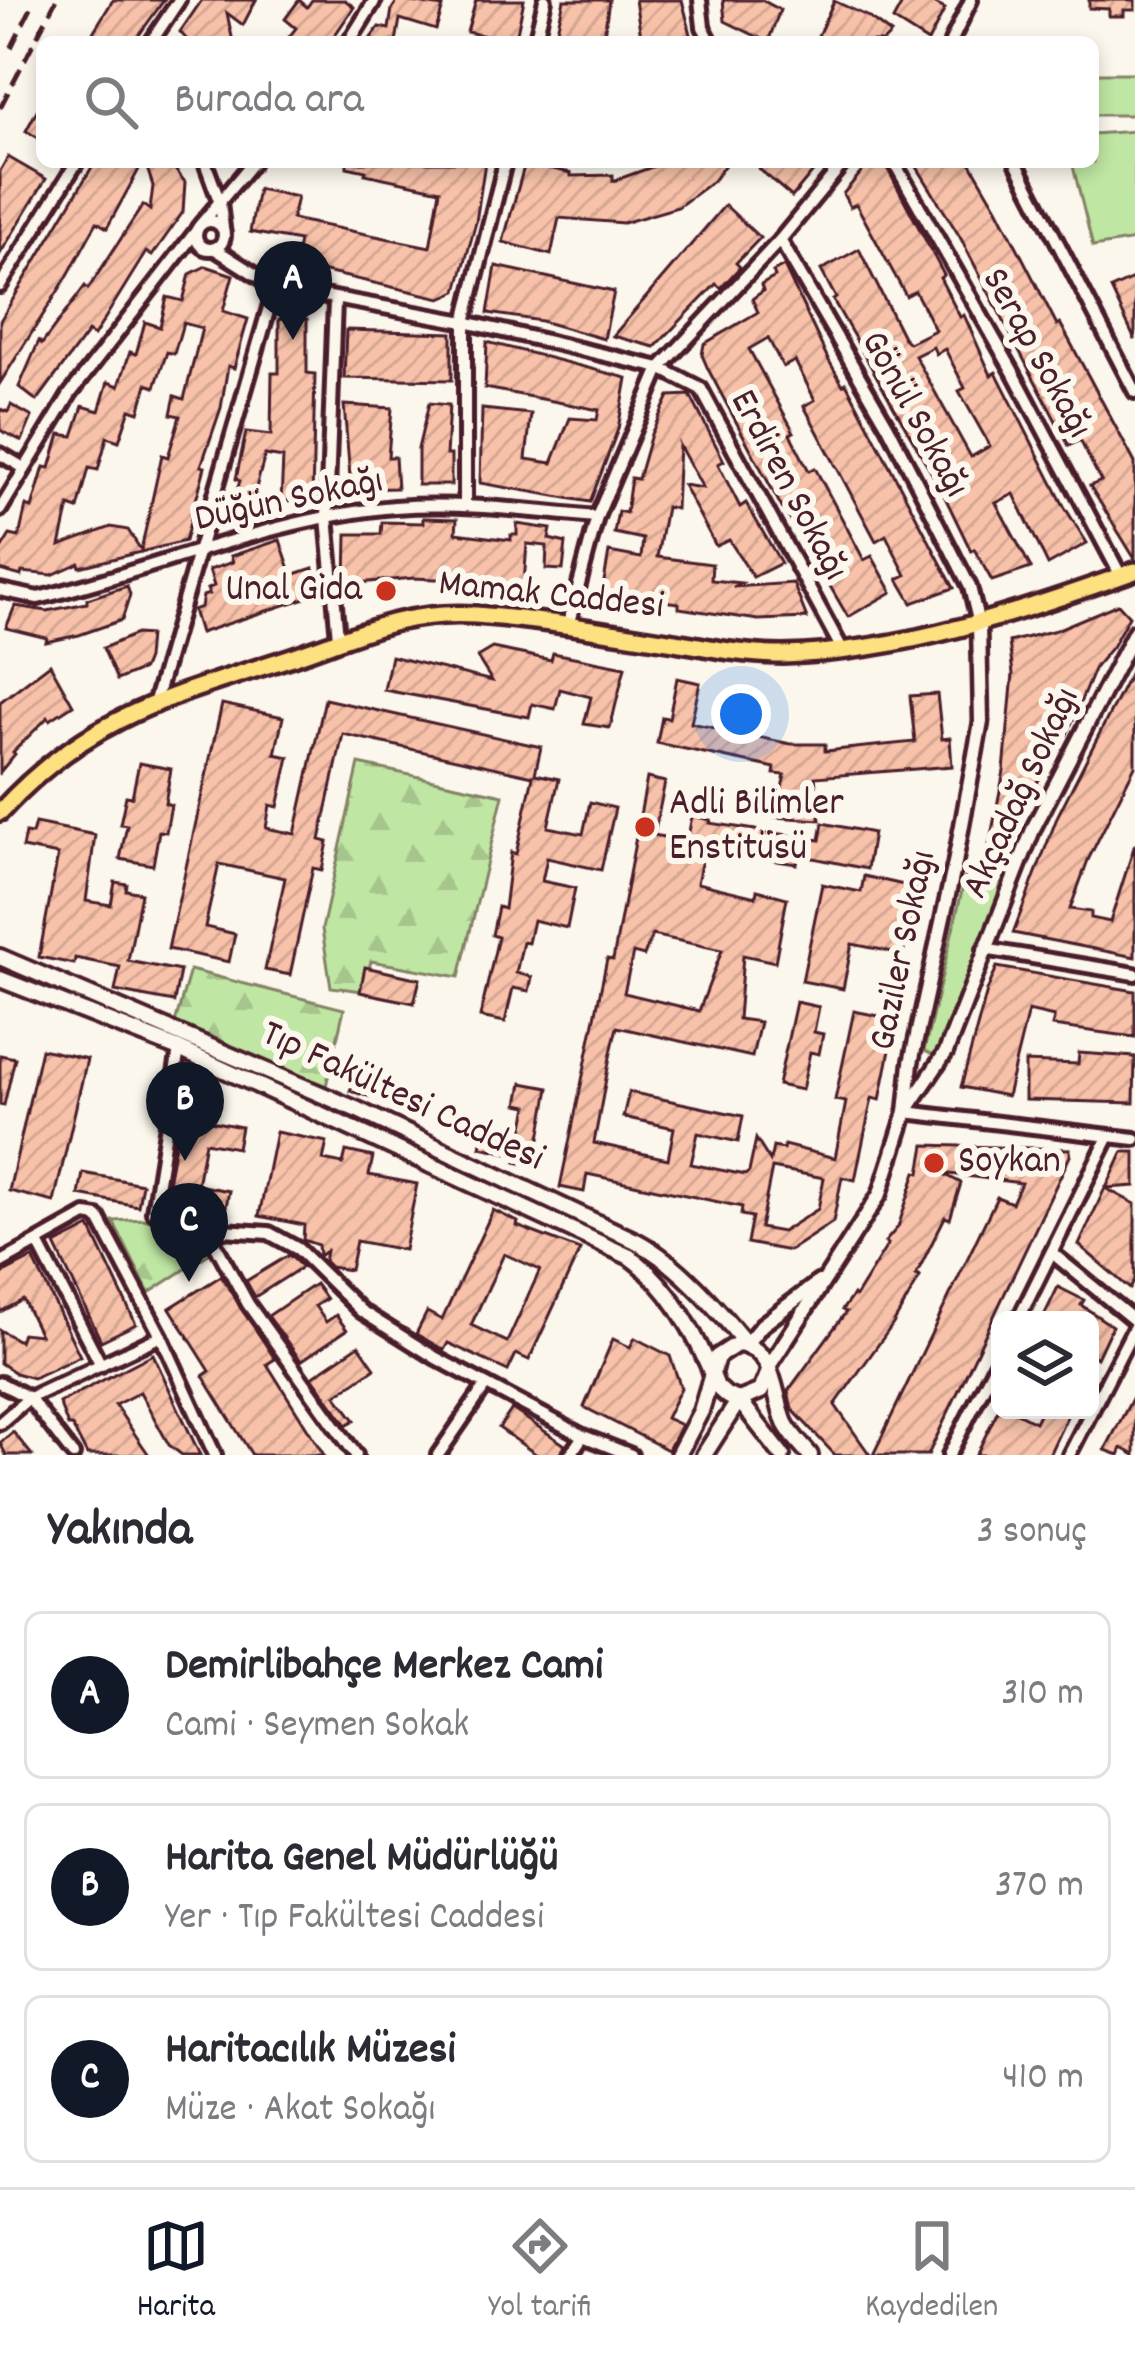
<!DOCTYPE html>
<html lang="tr">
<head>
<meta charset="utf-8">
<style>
	:root { --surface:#fff; --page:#f7f7f7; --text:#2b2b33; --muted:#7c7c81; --line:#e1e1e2; --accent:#111827 }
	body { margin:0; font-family:Dekko,sans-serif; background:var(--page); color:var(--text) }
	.controls { position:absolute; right:36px; bottom:36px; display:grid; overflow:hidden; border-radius:18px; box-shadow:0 6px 18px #0003 }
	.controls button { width:108px; height:108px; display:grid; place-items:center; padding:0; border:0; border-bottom:3px solid var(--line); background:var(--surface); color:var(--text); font:60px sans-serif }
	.you { position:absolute; left:741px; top:714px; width:42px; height:42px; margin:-30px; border:9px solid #fff; border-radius:50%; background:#1a73e8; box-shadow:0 0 0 18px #1a73e833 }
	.badge { display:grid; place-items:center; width:78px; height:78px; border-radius:50%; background:var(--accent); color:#fff; font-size:39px; font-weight:700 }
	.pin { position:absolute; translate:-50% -99px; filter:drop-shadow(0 3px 6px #0008) }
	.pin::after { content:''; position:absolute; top:63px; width:42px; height:36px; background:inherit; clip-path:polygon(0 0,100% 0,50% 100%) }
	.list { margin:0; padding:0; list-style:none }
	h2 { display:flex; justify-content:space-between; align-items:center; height:156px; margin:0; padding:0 48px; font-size:51px }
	h2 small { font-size:39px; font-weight:400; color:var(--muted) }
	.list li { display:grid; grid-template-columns:78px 1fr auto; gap:36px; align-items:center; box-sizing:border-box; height:168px; margin:0 24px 24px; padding:0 24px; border:3px solid var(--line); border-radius:18px }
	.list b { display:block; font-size:45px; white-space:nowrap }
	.list p { margin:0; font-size:39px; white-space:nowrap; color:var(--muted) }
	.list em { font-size:39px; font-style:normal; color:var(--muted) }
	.icon { flex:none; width:66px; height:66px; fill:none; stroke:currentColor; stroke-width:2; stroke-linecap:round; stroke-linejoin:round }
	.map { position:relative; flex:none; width:1135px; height:1455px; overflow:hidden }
	.search { position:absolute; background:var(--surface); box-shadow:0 6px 18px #0003; left:36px; right:36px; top:36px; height:132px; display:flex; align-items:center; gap:30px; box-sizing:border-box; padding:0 42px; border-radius:18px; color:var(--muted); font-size:45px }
	.sheet { height:732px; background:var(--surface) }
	nav { display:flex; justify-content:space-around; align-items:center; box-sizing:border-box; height:168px; border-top:3px solid var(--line); background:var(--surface); font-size:33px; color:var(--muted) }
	nav a { display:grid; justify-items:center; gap:6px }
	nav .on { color:var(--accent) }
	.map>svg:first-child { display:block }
</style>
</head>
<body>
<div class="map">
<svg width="1135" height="1455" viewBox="0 0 1135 1455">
	<defs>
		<pattern id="forest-firs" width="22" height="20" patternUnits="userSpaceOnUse" patternTransform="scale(3)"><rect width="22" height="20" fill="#bfe6a2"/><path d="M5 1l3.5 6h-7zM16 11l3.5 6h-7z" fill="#a6c58c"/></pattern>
		<pattern id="building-hatch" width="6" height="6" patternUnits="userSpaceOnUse" patternTransform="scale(3)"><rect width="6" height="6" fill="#f7c2a9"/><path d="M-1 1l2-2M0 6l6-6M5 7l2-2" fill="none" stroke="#d5a692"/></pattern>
	</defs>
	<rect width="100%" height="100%" fill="#fbf7ec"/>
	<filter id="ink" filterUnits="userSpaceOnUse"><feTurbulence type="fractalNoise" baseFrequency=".00833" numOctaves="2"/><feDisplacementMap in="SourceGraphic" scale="24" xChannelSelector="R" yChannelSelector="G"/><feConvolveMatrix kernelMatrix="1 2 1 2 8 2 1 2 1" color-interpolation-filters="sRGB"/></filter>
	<g filter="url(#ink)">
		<g fill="url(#forest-firs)" stroke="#848266" stroke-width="3">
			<path d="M359 764 503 795 459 977 371 961 363 991 331 987 322 929Z"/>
			<path d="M190 970 344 1009 326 1086 174 1026Z"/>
			<path d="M143 1219 198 1232 210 1253 149 1293 113 1221Z"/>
		</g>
		<g fill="#bfe6a2" stroke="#848266" stroke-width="3">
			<rect x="1093" y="73" width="42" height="42"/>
			<path d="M1135 131V240L1093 247 1072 162H1093V134Z"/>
			<path d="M966 874 1004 883 937 1056 924 1051Z"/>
		</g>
		<g fill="url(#building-hatch)" stroke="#4a1f2b" stroke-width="3" fill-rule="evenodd">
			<path d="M113 0H164L134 42H87Z"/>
			<path d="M202 0H256L243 25 227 13 233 42H189L180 32Z"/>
			<path d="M299 0 307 7 312 0H345L354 7 330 42H285L296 28 285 19Z"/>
			<path d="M398 0 443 7 436 30 400 19 396 42H368L379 27 389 29 392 9Z"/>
			<path d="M476 0H524L515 42 467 32Z"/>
			<path d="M564 0H609L603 42 556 34Z"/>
			<path d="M635 0H682L693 42H642Z"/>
			<path d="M723 0H762L780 10 768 42 725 21Z"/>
			<path d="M904 0H927L945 9 928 42 893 20Z"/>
			<path d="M1089 0H1135V10H1124V16H1109V9L1089 8Z"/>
			<path d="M834 1 867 16 891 34 883 42H815Z"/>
			<path d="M42 101V140L26 131Z"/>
			<path d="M8 157 46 179 0 254V171Z"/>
			<path d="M95 162H143L107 228 97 222 67 277 0 383V321Z"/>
			<path d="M145 162H169L185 182 183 212 152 256 146 252 94 336 88 332 37 401 19 387 39 341 42 344 85 286 88 289 143 205 150 210 153 186Z"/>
			<path d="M347 162H485L476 222 457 291 441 298 294 265 299 241 250 232 258 189 297 197 292 219 430 247 440 190 365 174 366 171 347 167Z"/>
			<path d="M653 162H727L713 181 678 207 623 223 559 218 551 255 503 242 525 163 571 173V176L613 175V181L655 166Z"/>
			<path d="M764 162H821L792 197 759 169Z"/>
			<path d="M870 162H884L944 275 940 278 960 317 964 315 991 375 996 372 1064 506 1087 543 1048 565 1014 494 996 503 1031 568 992 581 974 549 971 551 942 491 833 300 836 298 821 270 859 249 903 337 909 343 935 330 915 291 906 296 856 204 850 207 843 194ZM933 347 936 354 945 349 965 388 959 391 990 446 971 457 915 356Z"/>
			<path d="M914 162H970L997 208 1057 325 1060 323 1135 463V559L1090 486 1101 481 1080 440 1069 446 960 237Z"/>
			<path d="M725 205 760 238 736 263 740 267 721 288 716 284 655 347 613 336Z"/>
			<path d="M206 266 233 275 223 311 248 319 234 368 228 366 221 408 201 466 205 467 185 541 80 567 79 563 52 575 22 572 21 576 0 570V551L10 535 19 537 26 506 32 508 44 467 50 468 60 434 73 436 83 406 99 411 108 382 119 386 130 352 136 354 145 322 160 327 167 297 183 301 190 274ZM183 323 202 328 184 399 175 396 171 414 180 416 168 457 162 455 141 550 128 530 111 527 60 546 69 506 78 509 89 468 98 470 107 437 119 441 130 409 139 412 147 384 155 387 167 352 174 354Z"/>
			<path d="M496 266 614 292 604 339 541 321 488 313Z"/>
			<path d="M784 266 828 359 843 385 846 383 954 588 912 603 898 579 906 575 886 535 876 541 804 406 815 400 795 361 783 367 768 338 749 349 794 432 790 434 809 471 815 468 864 560 872 556 892 592 848 617 827 581 838 575 810 526 799 532 782 508 708 369 702 355 704 344 758 312 752 299 763 291 761 285 775 277 773 272Z"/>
			<path d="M1135 278V340L1111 289Z"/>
			<path d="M279 319H307V373L315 374 312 500 281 501 283 458 265 455 254 495 266 499 264 518 228 517 240 481 236 479 246 432 271 435 272 373H279Z"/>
			<path d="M346 330 452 333V380L344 378Z"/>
			<path d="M487 342 627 378 618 429 590 502 480 483 482 409 531 414 526 459 552 463 570 418 597 420 599 410 485 388Z"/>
			<path d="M690 395 724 461 718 464 740 507 746 503 781 563 753 577 729 540 716 546 683 485 703 488 679 445 676 509 666 507 657 557 712 564 711 580 741 583 733 587 793 583 807 618 758 620 679 608V603L630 597V603L601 599 609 552 641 558 643 539 614 533 618 511 626 513 631 478 638 479 651 434 669 396Z"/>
			<path d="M429 403 449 405 446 455H451V485H418V449Z"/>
			<path d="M11 405 32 417 22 441 0 430V409L8 412Z"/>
			<path d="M344 405 392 408 388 457H395L397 488 351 489Z"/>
			<path d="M423 518 457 519 456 533 511 540V535H517V524L551 529 549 539 566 543 563 570 546 569 547 546 527 544 524 583 414 578 346 584 347 534H381L382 522 423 523Z"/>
			<path d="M280 540 292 575 313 568 321 593 200 633 193 610 201 607 203 596 209 594 207 589 214 586 209 570 233 562 231 556Z"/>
			<path d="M127 586 130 595 122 620 79 635 46 642 47 638 6 628 15 606 47 611 87 603V599Z"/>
			<path d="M1118 604 1129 616 1112 647 1095 667 1067 734 1065 732 1036 785 1039 786 1035 797 1025 795 1017 840 1006 871 985 866 1004 771 1013 674 1009 642 1056 630Z"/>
			<path d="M136 634 149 635 147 659 143 669 117 680 103 648Z"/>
			<path d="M492 648 551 660 553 653 625 667 610 728 584 724 591 697 560 689 555 709 532 704 529 717 384 690 391 656 492 681 477 657Z"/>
			<path d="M50 664 73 705 50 720 48 717 13 752 15 754 0 772V702Z"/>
			<path d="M1135 664V766L1088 860 1070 909 1091 912V918L1110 922 1135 844V957L1013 933 1058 815Z"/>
			<path d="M677 678 700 683 691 723 791 744H825V751L915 742 910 696 937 694 942 739 950 738 952 766 815 777 820 820 775 817 785 775 774 774 775 768 657 743 662 717 669 718Z"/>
			<path d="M325 699 541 747 535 774 559 779 548 827 583 834 590 802 615 808 601 870 547 858 542 881 575 888 567 928 533 920 528 943 523 942 516 973 532 977 529 991 513 988 505 1022 480 1017 498 937 492 935 498 907 504 909 511 852 516 854 533 776 343 734 320 840 328 842 322 870 313 868 290 975 265 970 285 878 219 864 205 927 235 934 229 962 168 949 222 704 283 717 275 754 289 757 278 807 270 805 266 828 295 834Z"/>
			<path d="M139 763 171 769 165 803 171 805 166 832 159 831 153 865 120 859 127 825 120 824 126 796 132 797Z"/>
			<path d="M647 778 665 782 654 835 687 842 692 816 711 820 710 823 820 840 823 823 873 833 867 869 799 855 797 864 704 850 697 883 756 897 757 890 787 898 775 962 743 955 738 1019 760 1022 752 1057 617 1027 610 1057 594 1143 668 1159 674 1128 623 1117 629 1092 743 1116 738 1142 698 1133 691 1164 745 1175 749 1172 756 1139 770 1161 773 1147 783 1149 784 1145 835 1158 846 1102 835 1100 854 1011 884 1017 878 1047 890 1050 880 1100 872 1098 855 1180 842 1177 833 1222 789 1251 747 1243 752 1217 741 1215 742 1207 587 1174 584 1192 560 1187 607 959 613 960ZM652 935 722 950 699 1011 624 993 633 953 644 956ZM772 1168 824 1178 818 1209 782 1232 760 1228Z"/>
			<path d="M35 823 95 835 86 901 111 905 115 882 127 884 126 890 141 893 128 961 180 971 174 1002 115 991 120 967 75 958 74 964 39 957 58 855 22 848 25 833 32 834Z"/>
			<path d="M864 876 917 888 903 954 852 944 843 989 802 981 822 884 861 892Z"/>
			<path d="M365 967 420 979 414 1003 360 992Z"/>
			<path d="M997 967 1135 991V1037L1052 1026 1054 1017 1028 1011 1007 1096 961 1087 987 991Z"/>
			<path d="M796 1002 819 1007 814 1032 823 1034 819 1054 810 1052 802 1090 778 1085Z"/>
			<path d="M41 1049 87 1059 54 1202 9 1191Z"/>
			<path d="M1079 1053 1135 1057 1134 1103 1025 1100V1062L1078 1064Z"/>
			<path d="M0 1055 15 1058 4 1105H0Z"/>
			<path d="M354 1079 390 1089 386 1101 350 1091Z"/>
			<path d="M522 1083 549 1088 535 1166 516 1162 518 1155 481 1147 485 1129 522 1136 528 1106 518 1104Z"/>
			<path d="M180 1115 241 1127 237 1148 205 1142 197 1185 229 1191 225 1212 165 1201Z"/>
			<path d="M276 1132 327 1142 323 1160 343 1164 346 1151 373 1157 369 1175 417 1184 404 1250 356 1241 350 1270 330 1267 324 1261 326 1251 319 1256 318 1245 303 1240 304 1225 259 1216Z"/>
			<path d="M925 1145 1070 1149V1156L928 1455H873L997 1197 1012 1203 1021 1183 942 1173 961 1183 950 1219 945 1217 916 1275 920 1277 893 1324 835 1405 870 1455H835L792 1409 788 1391 846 1312 842 1310 853 1295 855 1297 888 1244 885 1242 898 1227 916 1172 920 1173Z"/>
			<path d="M1123 1152H1135V1186L1106 1188Z"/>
			<path d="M83 1173 142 1184 138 1206 79 1195Z"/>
			<path d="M1105 1188 1135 1204V1280L1130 1289 1079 1245Z"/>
			<path d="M493 1210 518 1222 517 1226 580 1250 529 1360 516 1354 508 1371 448 1343 444 1350 416 1334 427 1312 442 1320ZM504 1254 540 1270 507 1342 471 1325Z"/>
			<path d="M90 1227 136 1324 101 1341 55 1245Z"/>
			<path d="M289 1255 302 1267 255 1297 246 1281Z"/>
			<path d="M33 1258 80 1356 33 1378 15 1373 0 1363V1330L19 1341 22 1333 40 1335 23 1300 0 1312V1275Z"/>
			<path d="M221 1276 275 1359 267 1364 324 1455H252L203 1376 210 1371 170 1308Z"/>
			<path d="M315 1284 326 1299 315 1306 326 1322 336 1315 347 1330 301 1361 268 1316Z"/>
			<path d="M1058 1287 1084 1300 1081 1305 1112 1326 1097 1358 1090 1353V1320H1042Z"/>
			<path d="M635 1338 670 1356 681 1388 666 1418 681 1425 668 1450 584 1407 613 1339 630 1347Z"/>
			<path d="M359 1345 375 1368 336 1395 355 1420 347 1425 312 1377Z"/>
			<path d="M153 1354 200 1455H182L169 1445 140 1392 115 1405 149 1455H87L72 1426H68L59 1403Z"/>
			<path d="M1135 1393V1455L1122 1448 1119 1455 1105 1450Z"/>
			<path d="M512 1409 565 1445 560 1455H537L499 1428Z"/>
			<path d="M998 1410H1011L1035 1422 1041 1410H1070L1049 1455H976Z"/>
			<path d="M13 1432 32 1455H6L0 1443Z"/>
		</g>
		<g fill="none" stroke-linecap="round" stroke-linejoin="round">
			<g stroke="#4a1f2b" stroke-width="20">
				<g id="minor">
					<path d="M700 0 703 27 711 42"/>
					<path d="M151 42 179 0"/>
					<path d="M349 42 375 0"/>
					<path d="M535 42 545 0"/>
					<path d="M951 42 971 0"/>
					<path d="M205 162 220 203 223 228"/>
					<path d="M894 162 1012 370 1121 576"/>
					<path d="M1016 162 1135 392"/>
					<circle cx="210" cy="235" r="14"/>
					<path d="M201 224 253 162"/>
					<path d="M780 240 888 426 970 587 979 624"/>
					<path d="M215 249 275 287 465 322 660 368 701 389 843 651"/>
					<path d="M0 286 77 162"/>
					<path d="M335 301 327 517 338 638"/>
					<path d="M0 454 24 468"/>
					<path d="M465 506V322L505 162"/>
					<path d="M0 510 70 394 197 230"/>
					<path d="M0 590 38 598C157 569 272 518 395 507 462 502 530 511 597 517"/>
					<path d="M568 626 597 517 660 368 780 240 844 162"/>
					<path d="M155 701 275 287"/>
					<path d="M984 949 1135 974"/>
					<path d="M179 1049 153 1212 207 1229 269 1233 298 1249 361 1311 436 1358 583 1436 631 1455"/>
					<path d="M906 1112 1135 1139"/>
					<path d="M207 1229 248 1304 356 1455"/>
					<path d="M38 1243 101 1365"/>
					<path d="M1052 1253 1135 1321"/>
					<path d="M0 1263 86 1215 98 1217 161 1336 215 1455"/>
					<path d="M1018 1320 1108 1138"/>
					<path d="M0 1383 29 1398 73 1455"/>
					<path d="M0 1423 29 1398 161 1336"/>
					<path d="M438 1455 486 1385"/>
					<path d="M570 1455 583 1436"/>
					<path d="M949 1455 1000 1355"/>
					<path d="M1069 1455 1135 1326"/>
				</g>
			</g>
			<g stroke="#4a1f2b" stroke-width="21">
				<g id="tertiary">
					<path d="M906 1111 946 1052 1034 827 1135 631"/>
					<path d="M746 1344 762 1325 819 1282"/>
					<path d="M768 1368 880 1194 906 1112 911 1063 955 863 981 722 979 624"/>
				</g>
			</g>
			<g stroke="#4a1f2b" stroke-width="22">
				<g id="secondary">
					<path d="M0 957 358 1110 636 1241C679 1264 716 1307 746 1344"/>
					<path d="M0 979 179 1049 630 1257C671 1287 699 1339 717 1387L727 1396 739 1400 782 1455"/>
					<path d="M739 1400 761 1391 768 1374"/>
					<path d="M678 1455 701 1411 717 1357 737 1344C776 1347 773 1395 785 1423 791 1435 802 1445 810 1455"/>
					<path d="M704 1455 739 1400"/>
				</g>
			</g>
			<g stroke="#4a1f2b" stroke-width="24">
				<path id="primary" d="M0 812C88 715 173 696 292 657 357 635 405 610 476 615 543 620 609 632 675 642 710 648 747 655 783 655 905 652 1021 612 1135 571"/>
			</g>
			<use href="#minor" stroke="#fbf7ec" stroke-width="10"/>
			<use href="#tertiary" stroke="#fbf7ec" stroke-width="12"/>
			<use href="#secondary" stroke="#fbf7ec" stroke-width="14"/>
			<use href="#primary" stroke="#fde080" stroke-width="15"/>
			<g stroke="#4a1f2b" stroke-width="4.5" stroke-dasharray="18 9" stroke-linecap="butt">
				<path d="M11 48 35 0"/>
				<path d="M0 108 56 0"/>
			</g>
		</g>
	</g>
	<g fill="#c8321e" stroke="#fbf7ec" stroke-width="4.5">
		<circle cx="386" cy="591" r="12"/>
		<circle cx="645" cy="827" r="12"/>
		<circle cx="934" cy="1163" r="12"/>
	</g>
	<g text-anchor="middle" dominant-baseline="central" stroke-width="12" stroke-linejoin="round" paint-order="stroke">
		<g font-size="39" fill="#4a1f2b" stroke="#fbf7ec">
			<text transform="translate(1035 354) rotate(61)">Serap Sokağı</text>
			<text transform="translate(913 415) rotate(61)">Gönül Sokağı</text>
			<text transform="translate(787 486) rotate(62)">Erdiren Sokağı</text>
			<text transform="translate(289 502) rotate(-12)">Düğün Sokağı</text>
			<text transform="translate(551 597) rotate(6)">Mamak Caddesi</text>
			<text transform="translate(1023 794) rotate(-65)">Akçadağ Sokağı</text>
			<text transform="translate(905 951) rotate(-78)">Gaziler Sokağı</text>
			<text transform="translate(402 1098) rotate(25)">Tıp Fakültesi Caddesi</text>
		</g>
		<g font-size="39" fill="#4a1f2b" stroke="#fbf7ec" text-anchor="start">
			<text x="362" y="591" text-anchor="end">Unal Gida</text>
			<text x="669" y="805">Adli Bilimler<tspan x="669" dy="45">Enstitüsü</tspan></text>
			<text x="958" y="1163">Soykan</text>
		</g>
	</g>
</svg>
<div class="controls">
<button><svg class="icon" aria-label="layers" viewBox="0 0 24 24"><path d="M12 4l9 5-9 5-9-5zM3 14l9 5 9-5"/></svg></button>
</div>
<div class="you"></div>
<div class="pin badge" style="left:293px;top:340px">A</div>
<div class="pin badge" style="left:185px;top:1161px">B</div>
<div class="pin badge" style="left:189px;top:1282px">C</div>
<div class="search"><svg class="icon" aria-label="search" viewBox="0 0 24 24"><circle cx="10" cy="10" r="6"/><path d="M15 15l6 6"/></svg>Burada ara</div>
</div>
<section class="sheet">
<h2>Yakında<small>3 sonuç</small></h2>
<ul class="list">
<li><span class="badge">A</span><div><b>Demirlibahçe Merkez Cami</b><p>Cami · Seymen Sokak</p></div><em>310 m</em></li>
<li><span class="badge">B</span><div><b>Harita Genel Müdürlüğü</b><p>Yer · Tıp Fakültesi Caddesi</p></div><em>370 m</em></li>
<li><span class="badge">C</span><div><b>Haritacılık Müzesi</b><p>Müze · Akat Sokağı</p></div><em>410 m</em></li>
</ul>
</section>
<nav>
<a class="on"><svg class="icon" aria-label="map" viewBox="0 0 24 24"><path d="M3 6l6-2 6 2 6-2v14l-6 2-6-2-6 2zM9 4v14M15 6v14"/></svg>Harita</a>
<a><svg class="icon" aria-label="directions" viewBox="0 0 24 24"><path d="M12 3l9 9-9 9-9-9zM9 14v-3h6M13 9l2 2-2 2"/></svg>Yol tarifi</a>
<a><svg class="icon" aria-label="saved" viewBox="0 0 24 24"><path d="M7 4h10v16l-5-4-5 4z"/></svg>Kaydedilen</a>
</nav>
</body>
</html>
